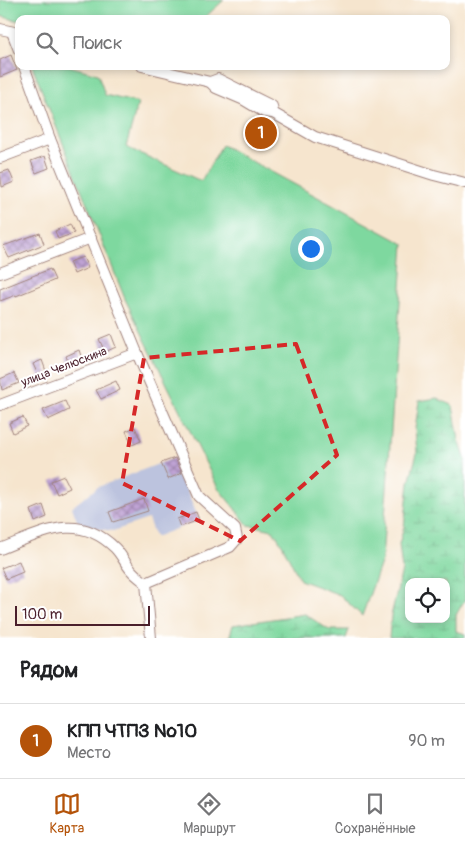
<!DOCTYPE html>
<html lang="ru">
<head>
<meta charset="utf-8">
<style>
	:root { --surface:#fff; --page:#f2f2f2; --text:#202124; --muted:#757577; --line:#e0e0e0; --accent:#b45309 }
	body { margin:0; font-family:Pangolin,sans-serif; background:var(--page); color:var(--text) }
	.controls { position:absolute; right:15px; bottom:15px; display:grid; overflow:hidden; border-radius:10px; box-shadow:0 2px 8px #0003 }
	.controls button { width:45px; height:45px; display:grid; place-items:center; padding:0; border:0; border-bottom:1px solid var(--line); background:var(--surface); color:var(--text); font:25px sans-serif }
	.scale { position:absolute; left:15px; bottom:12px; width:135px; box-sizing:border-box; padding-left:5px; border:2px solid #4a1f2b; border-top:0; font-size:14px; line-height:18px; white-space:nowrap; color:#4a1f2b; -webkit-text-stroke:4px #fff; paint-order:stroke }
	.you { position:absolute; left:310px; top:248px; width:18px; height:18px; margin:-12px; border:4px solid #fff; border-radius:50%; background:#1a73e8; box-shadow:0 0 0 8px #1a73e833 }
	.badge { display:grid; place-items:center; width:32px; height:32px; border-radius:50%; background:var(--accent); color:#fff; font-size:16px; font-weight:700 }
	.pin { position:absolute; translate:-50% -50%; border:2px solid #fff; box-shadow:0 1px 5px #0006 }
	.list { margin:0; padding:0; list-style:none }
	h2 { display:flex; justify-content:space-between; align-items:center; height:65px; margin:0; padding:0 20px; font-size:21px }
	h2 small { font-size:16px; font-weight:400; color:var(--muted) }
	.list li { display:grid; grid-template-columns:32px 1fr auto; gap:15px; align-items:center; box-sizing:border-box; height:75px; padding:0 20px; border-top:1px solid var(--line) }
	.list b { display:block; font-size:19px; white-space:nowrap }
	.list p { margin:0; font-size:16px; white-space:nowrap; color:var(--muted) }
	.list em { font-size:16px; font-style:normal; color:var(--muted) }
	.icon { flex:none; width:28px; height:28px; fill:none; stroke:currentColor; stroke-width:2; stroke-linecap:round; stroke-linejoin:round }
	.map { position:relative; flex:none; width:465px; height:638px; overflow:hidden }
	.search { position:absolute; background:var(--surface); box-shadow:0 2px 8px #0003; left:15px; right:15px; top:15px; height:55px; display:flex; align-items:center; gap:12px; box-sizing:border-box; padding:0 18px; border-radius:10px; color:var(--muted); font-size:19px }
	.sheet { height:140px; background:var(--surface) }
	nav { display:flex; justify-content:space-around; align-items:center; box-sizing:border-box; height:70px; border-top:1px solid var(--line); background:var(--surface); font-size:14px; color:var(--muted) }
	nav a { display:grid; justify-items:center; gap:2px }
	nav .on { color:var(--accent) }
	.map>svg:first-child { display:block }
</style>
</head>
<body>
<div class="map">
<svg width="465" height="638" viewBox="0 0 465 638">
	<defs>
		<pattern id="wetland-marsh" width="20" height="14" patternUnits="userSpaceOnUse" patternTransform="scale(1.25)"><rect width="20" height="14" fill="#7ed89f"/><path d="M1 5h8M5 5V1M11 12h8M15 12V8" fill="none" stroke="#6eb989"/></pattern>
		<pattern id="building-cross-hatch" width="8" height="8" patternUnits="userSpaceOnUse" patternTransform="scale(1.25)"><rect width="8" height="8" fill="#bfa3d4"/><path d="M0 0l8 8M0 8l8-8" fill="none" stroke="#9d84ac"/></pattern>
	</defs>
	<rect width="100%" height="100%" fill="#fff"/>
	<filter id="ink" filterUnits="userSpaceOnUse"><feTurbulence type="fractalNoise" baseFrequency=".02" numOctaves="2"/><feDisplacementMap in="SourceGraphic" scale="10" xChannelSelector="R" yChannelSelector="G"/><feConvolveMatrix kernelMatrix="1 2 1 2 8 2 1 2 1" color-interpolation-filters="sRGB"/></filter>
	<filter id="wash" filterUnits="userSpaceOnUse"><feTurbulence type="fractalNoise" baseFrequency=".0096" numOctaves="4" result="noise"/><feDisplacementMap in="SourceGraphic" scale="20" xChannelSelector="R" yChannelSelector="G"/><feGaussianBlur stdDeviation="1.12" result="paint"/><feColorMatrix in="noise" values="0 0 0 0 0 0 0 0 0 0 0 0 0 0 0 0 0 1.4 0 .05"/><feComposite in="paint" operator="in"/></filter>
	<g filter="url(#wash)">
		<rect width="100%" height="100%" fill="#f6e5ce"/>
		<path fill="#bcc3de" d="M174 458 199 520 155 537 148 519 113 531 79 526 72 507 98 487Z"/>
		<g fill="#7ed89f" stroke="#647c65">
			<path d="M0 0H224L203 19H19V21L0 16Z"/>
			<path d="M32 66H69L98 74 105 95 138 103 126 147 201 181 222 145 404 244 382 560 362 616 340 595 300 580 283 546 273 530 248 525 218 488 125 299Z"/>
		</g>
		<g fill="url(#wetland-marsh)" stroke="#647c65" fill-rule="evenodd">
			<path d="M437 398 453 406 459 440 465 458V599L456 615V631L465 634V638H389L391 616 402 570 399 544 404 527 409 483 417 453 415 429 419 401ZM409 582H446V619H409Z"/>
			<path d="M305 614 329 630H349L346 638H229L233 625Z"/>
		</g>
		<g id="blocks">
			<g fill="url(#building-cross-hatch)">
				<path d="M11 55 17 70 0 77V60Z"/>
				<path d="M254 121 271 132 266 141 261 138 259 142 252 138 253 135 248 131Z"/>
				<path d="M45 156 49 168 36 173 31 161Z"/>
				<path d="M9 170 14 182 2 187 0 173Z"/>
				<path d="M70 224 74 233 58 239 55 231Z"/>
				<path d="M40 233 44 244 9 258 3 246Z"/>
				<path d="M83 257 88 268 74 274 69 262Z"/>
				<path d="M50 269 55 280 16 296V295L0 301V289Z"/>
				<path d="M111 334 116 347 105 352 99 339Z"/>
				<path d="M79 350 82 359 69 364 66 356Z"/>
				<path d="M42 360 47 374 39 377 33 364Z"/>
				<path d="M14 373 19 383 2 390 0 379Z"/>
				<path d="M116 381 120 390 101 399 96 390Z"/>
				<path d="M65 401 69 410 48 420 43 410Z"/>
				<path d="M23 417 27 426 13 433 9 423Z"/>
				<path d="M135 427 141 441 132 445 126 431Z"/>
				<path d="M175 458 182 473 168 479 161 463Z"/>
				<path d="M64 476 70 488 57 494 51 481Z"/>
				<path d="M144 499 148 511 113 522 109 512Z"/>
				<path d="M43 505 47 517 35 522 31 510Z"/>
				<path d="M196 512 199 520 180 527 177 519Z"/>
				<path d="M19 561 23 572 6 579 1 568Z"/>
			</g>
		</g>
	</g>
	<g filter="url(#ink)">
		<use href="#blocks" fill-opacity="0" stroke="#a0827c" stroke-width="1"/>
		<g fill="none" stroke-linecap="round" stroke-linejoin="round">
			<g stroke="#a0827c" stroke-width="12">
				<g id="minor">
					<path d="M0 29 19 33"/>
					<path d="M12 32 19 50"/>
					<path d="M24 66 50 139 137 353 199 496 235 529 237 539 230 547 146 583 151 638"/>
					<path d="M142 66 210 82"/>
					<path d="M218 79 272 106 273 113 264 112 244 100 216 88 210 82Z"/>
					<path d="M273 113 315 137 434 175 465 183"/>
					<path d="M0 158 50 139"/>
					<path d="M0 273 91 238"/>
					<path d="M0 405 137 353"/>
					<path d="M0 549C42 533 77 511 115 548 121 554 125 563 131 570 135 575 141 579 146 583"/>
				</g>
			</g>
			<use href="#minor" stroke="#fff" stroke-width="10"/>
		</g>
	</g>
	<path fill="none" stroke="#d62828" stroke-width="4" stroke-dasharray="10 6" stroke-linejoin="round" d="M296 344 337 455 240 541 122 483 144 358Z"/>
	<g text-anchor="middle" dominant-baseline="central" stroke-width="4" stroke-linejoin="round" paint-order="stroke">
		<g font-size="12" fill="#4a1f2b" stroke="#fff">
			<text transform="translate(64 367) rotate(-21)">улица Челюскина</text>
		</g>
	</g>
</svg>
<div class="controls">
<button><svg class="icon" aria-label="locate" viewBox="0 0 24 24"><circle cx="12" cy="12" r="6"/><path d="M12 2v4M12 18v4M2 12h4M18 12h4"/></svg></button>
</div>
<div class="scale">100 m</div>
<div class="you"></div>
<div class="pin badge" style="left:261px;top:133px">1</div>
<div class="search"><svg class="icon" aria-label="search" viewBox="0 0 24 24"><circle cx="10" cy="10" r="6"/><path d="M15 15l6 6"/></svg>Поиск</div>
</div>
<section class="sheet">
<h2>Рядом<small></small></h2>
<ul class="list">
<li><span class="badge">1</span><div><b>КПП ЧТПЗ №10</b><p>Место</p></div><em>90 m</em></li>
</ul>
</section>
<nav>
<a class="on"><svg class="icon" aria-label="map" viewBox="0 0 24 24"><path d="M3 6l6-2 6 2 6-2v14l-6 2-6-2-6 2zM9 4v14M15 6v14"/></svg>Карта</a>
<a><svg class="icon" aria-label="directions" viewBox="0 0 24 24"><path d="M12 3l9 9-9 9-9-9zM9 14v-3h6M13 9l2 2-2 2"/></svg>Маршрут</a>
<a><svg class="icon" aria-label="saved" viewBox="0 0 24 24"><path d="M7 4h10v16l-5-4-5 4z"/></svg>Сохранённые</a>
</nav>
</body>
</html>
